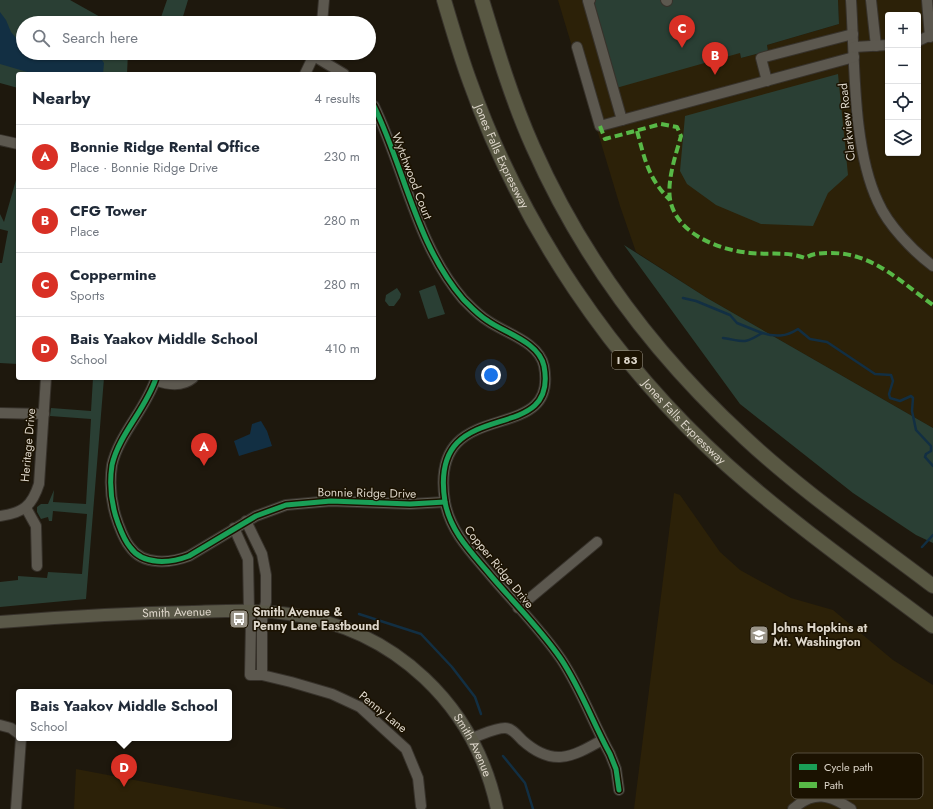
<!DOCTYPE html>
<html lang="en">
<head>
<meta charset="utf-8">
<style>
	:root { --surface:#fff; --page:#f6f6f7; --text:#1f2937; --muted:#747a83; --line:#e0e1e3; --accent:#d93025 }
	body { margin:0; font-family:Jost,sans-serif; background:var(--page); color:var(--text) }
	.controls { position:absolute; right:12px; top:12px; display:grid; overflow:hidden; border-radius:4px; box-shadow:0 1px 3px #0004 }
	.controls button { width:36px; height:36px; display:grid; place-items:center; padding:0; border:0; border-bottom:1px solid var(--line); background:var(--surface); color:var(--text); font:20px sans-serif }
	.you { position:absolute; left:491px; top:375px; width:14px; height:14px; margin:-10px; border:3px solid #fff; border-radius:50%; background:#1a73e8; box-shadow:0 0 0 6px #1a73e833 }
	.badge { display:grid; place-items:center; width:26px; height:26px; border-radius:50%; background:var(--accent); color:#fff; font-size:13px; font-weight:700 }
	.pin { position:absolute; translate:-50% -33px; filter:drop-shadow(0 1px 2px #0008) }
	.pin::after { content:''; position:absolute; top:21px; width:14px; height:12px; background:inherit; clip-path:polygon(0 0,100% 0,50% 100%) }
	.popup { position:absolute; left:16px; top:689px; width:216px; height:52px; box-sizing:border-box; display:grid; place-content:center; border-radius:4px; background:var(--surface); filter:drop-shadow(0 1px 3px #0005); font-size:13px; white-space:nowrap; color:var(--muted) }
	.popup b { font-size:15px; color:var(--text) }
	.popup::after { content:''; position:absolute; left:50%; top:100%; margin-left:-8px; border:8px solid transparent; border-top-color:var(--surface) }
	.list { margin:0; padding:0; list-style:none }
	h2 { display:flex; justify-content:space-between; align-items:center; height:52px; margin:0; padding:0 16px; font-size:17px }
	h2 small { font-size:13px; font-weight:400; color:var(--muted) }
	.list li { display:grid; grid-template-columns:26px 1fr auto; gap:12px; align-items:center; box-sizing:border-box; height:64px; padding:0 16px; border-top:1px solid var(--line) }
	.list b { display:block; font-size:15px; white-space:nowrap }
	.list p { margin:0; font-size:13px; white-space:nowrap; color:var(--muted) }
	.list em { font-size:13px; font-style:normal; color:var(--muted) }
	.icon { flex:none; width:22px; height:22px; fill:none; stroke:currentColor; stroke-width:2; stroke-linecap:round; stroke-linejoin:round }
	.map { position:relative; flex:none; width:933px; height:809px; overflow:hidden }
	.search { position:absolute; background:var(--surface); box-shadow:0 1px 3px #0004; left:16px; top:16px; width:360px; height:44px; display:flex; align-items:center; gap:10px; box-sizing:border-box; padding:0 14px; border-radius:22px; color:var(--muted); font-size:15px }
	.panel { position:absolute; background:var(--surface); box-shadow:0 1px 3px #0004; left:16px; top:72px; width:360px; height:308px; border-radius:4px }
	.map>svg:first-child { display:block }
</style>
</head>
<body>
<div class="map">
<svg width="933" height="809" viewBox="0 0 933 809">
	<rect width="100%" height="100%" fill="#1e180d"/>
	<g fill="#2c2108" fill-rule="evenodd">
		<path d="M558 0H583L740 53 741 58 768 51 767 45 839 24 838 0H933V428L707 298 636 252 620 206ZM888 15H918V153H888Z"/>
		<path d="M674 493 680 495 720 552 740 570 791 598 833 610 893 660 933 685V809H634Z"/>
		<path d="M76 769 267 805 287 809H74Z"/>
	</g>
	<g fill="#2a3f34">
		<path d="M0 0H70L111 23H23V53H128L127 74H18V88L0 83Z"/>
		<path d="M167 0H188L181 23H159Z"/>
		<path d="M583 0H838L839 24 767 45 768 51 741 58 740 53 609 90Z"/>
		<path d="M838 74 848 175 828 193 813 226 761 224 716 205 687 184 680 171 685 116Z"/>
		<path d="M18 173V364L0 363V263H2L8 231 0 229V214L4 222Z"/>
		<path d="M624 245 707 298 933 428V543L916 535 853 493 740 404Z"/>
		<path d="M435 285 445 314 428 319 419 291Z"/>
		<path d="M397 288 401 294 400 298 394 306H389L385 301 386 295Z"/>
		<path d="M93 378H104L86 599 0 607V582L18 580V576L47 578 48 572 82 574 87 514 53 511 52 521H49L48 517 41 519 37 512V507L41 504H48L54 490 53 502 86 504 91 419 50 416 51 408 91 411Z"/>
	</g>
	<g fill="#122f43">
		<path d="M0 12 6 20 11 32 23 46V53L98 54 104 63 103 74H34L0 64Z"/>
		<path d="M261 421 267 431 272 446 239 456 234 441 250 434 252 424Z"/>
	</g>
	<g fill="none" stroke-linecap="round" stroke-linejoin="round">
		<g stroke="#122f43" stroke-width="2.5">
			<path d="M683 298 696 301 730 315 737 323 762 333"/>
			<path d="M723 338C744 341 743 345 762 333 775 337 786 337 798 329L810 339 827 342 875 374 891 375 893 381 889 394 890 398 900 401 911 396 913 398 912 411 916 430 931 446V451L926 454 925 457 933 466"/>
			<path d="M922 547 933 535"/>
			<path d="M359 614 421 634 452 667 475 697 481 714"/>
			<path d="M503 756 525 783 533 809"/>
		</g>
		<g stroke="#37322b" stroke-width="12">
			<g id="minor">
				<path d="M590 0 588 1 622 120"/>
				<path d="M666 0 667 1"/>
				<path d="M851 0C855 60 852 147 878 202 888 225 913 251 933 266"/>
				<path d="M871 0 876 46"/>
				<path d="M927 0 930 37"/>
				<path d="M322 23 324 0"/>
				<path d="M918 41 933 34"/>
				<path d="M577 47 600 126 854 57"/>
				<path d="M854 47 888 45"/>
				<path d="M314 56 344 74"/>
				<path d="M305 74 315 53"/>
				<path d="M767 81 761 58 853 34"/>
				<path d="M374 106C405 170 416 244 463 299 471 307 478 315 488 321 505 333 539 342 544 366 560 451 427 389 445 502 450 530 469 550 487 571 511 600 540 628 561 659 581 689 593 723 610 754L616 769 619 790"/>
				<path d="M0 140 18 144"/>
				<path d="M156 378C146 409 119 434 112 465 109 485 111 504 118 523 121 531 124 540 130 547 143 566 171 563 189 556L256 516 286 505 331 501 410 504 445 502"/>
				<path d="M155 380C168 385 182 387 193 378"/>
				<path d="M0 413 44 414"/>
				<path d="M26 508 36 526 37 566"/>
				<path d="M0 516C23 513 32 506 39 484L46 378"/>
				<path d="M246 521 262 554 266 575V602L262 620V675"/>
				<path d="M234 528 248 559 249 611 251 622 250 675H262L291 682 332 694 360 707 406 749 418 778 421 806"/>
				<path d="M518 608 597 542"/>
				<path d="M0 725 11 728 19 734"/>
				<path d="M472 738C482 735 494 728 505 728 512 728 517 735 522 740 552 767 571 758 602 740"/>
				<path d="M16 809 21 738"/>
				<path d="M793 809C814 790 830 795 851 809"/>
			</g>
		</g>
		<g stroke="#37322b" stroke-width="14">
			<g id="major">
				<path id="s1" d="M0 622C64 617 128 613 193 612 225 611 257 609 289 614 395 629 475 705 497 809"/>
			</g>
		</g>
		<g stroke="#37322b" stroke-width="16">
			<g id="highway">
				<path id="s2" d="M444 0C452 27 460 55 470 82 522 228 612 361 727 465 792 523 864 574 933 626"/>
				<path d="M482 0C497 50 512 100 533 147 582 258 656 356 745 438 803 492 870 538 933 586"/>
			</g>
		</g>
		<use href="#minor" stroke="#5c584f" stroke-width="10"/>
		<use href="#major" stroke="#5a5848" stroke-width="12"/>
		<use href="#highway" stroke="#595843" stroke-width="14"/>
		<g stroke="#58b947" stroke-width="4" stroke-dasharray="8 4" stroke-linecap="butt">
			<path d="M600 126 605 139 661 124 677 127 681 136C676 154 667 180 670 199 676 234 719 250 750 253 769 255 786 251 805 258 814 253 821 253 831 253 873 253 901 282 933 305"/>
			<path d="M637 131C645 160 648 178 670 200"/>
		</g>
		<g stroke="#1b1201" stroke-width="8">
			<g id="cycleway">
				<path d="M374 106C405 170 416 244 463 299 471 307 478 315 488 321 505 333 539 342 544 366 560 451 427 389 445 502 450 530 469 550 487 571 511 600 540 628 561 659 581 689 593 723 610 754L616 769 619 790"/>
				<path d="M156 378C146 409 119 434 112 465 109 485 111 504 118 523 121 531 124 540 130 547 143 566 171 563 189 556L256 516 286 505 331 501 410 504 445 502"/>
			</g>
		</g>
		<use href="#cycleway" stroke="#1a9f57" stroke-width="5"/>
	</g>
	<defs>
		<g id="bus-square" transform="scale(1)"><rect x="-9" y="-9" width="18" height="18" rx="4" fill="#9a9488" stroke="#1b1201"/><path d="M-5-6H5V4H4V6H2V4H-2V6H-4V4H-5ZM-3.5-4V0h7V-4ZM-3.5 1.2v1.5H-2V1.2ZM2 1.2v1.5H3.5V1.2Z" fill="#fff"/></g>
		<g id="university-square" transform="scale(1)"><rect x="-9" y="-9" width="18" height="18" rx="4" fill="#9a9488" stroke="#1b1201"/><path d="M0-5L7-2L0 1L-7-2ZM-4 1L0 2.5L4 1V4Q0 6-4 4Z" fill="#fff"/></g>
	</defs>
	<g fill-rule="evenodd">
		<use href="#bus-square" x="239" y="619"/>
		<use href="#university-square" x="759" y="635"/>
	</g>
	<g text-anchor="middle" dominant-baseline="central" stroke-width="3" stroke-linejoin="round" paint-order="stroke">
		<rect fill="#1b1201" stroke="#a39b8e" stroke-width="1" x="612" y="351" width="30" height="18" rx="3"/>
		<g font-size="11" font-weight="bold" fill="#ddd6ca">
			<text x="627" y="360">I 83</text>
		</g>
		<g font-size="12" fill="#ddd6ca" stroke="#1b1201">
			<text transform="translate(847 122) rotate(-96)">Clarkview Road</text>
			<text stroke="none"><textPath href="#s2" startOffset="167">Jones Falls Expressway</textPath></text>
			<text transform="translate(412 176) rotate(69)">Wytchwood Court</text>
			<text stroke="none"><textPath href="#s2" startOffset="491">Jones Falls Expressway</textPath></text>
			<text transform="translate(28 445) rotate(-85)">Heritage Drive</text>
			<text transform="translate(367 493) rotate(1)">Bonnie Ridge Drive</text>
			<text transform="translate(499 567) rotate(51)">Copper Ridge Drive</text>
			<text stroke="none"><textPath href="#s1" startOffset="177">Smith Avenue</textPath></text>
			<text transform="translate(383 712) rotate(39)">Penny Lane</text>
			<text stroke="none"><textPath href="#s1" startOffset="525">Smith Avenue</textPath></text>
		</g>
		<g font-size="12" font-weight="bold" fill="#ddd6ca" stroke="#1b1201" text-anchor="start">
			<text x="253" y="612">Smith Avenue &amp;<tspan x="253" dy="14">Penny Lane Eastbound</tspan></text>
			<text x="773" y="628">Johns Hopkins at<tspan x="773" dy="14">Mt. Washington</tspan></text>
		</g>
	</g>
	<rect x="791" y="753" width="132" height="46" rx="6" fill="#1b1201" stroke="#554d3d" stroke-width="1"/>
	<rect x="799" y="764" width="18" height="6" fill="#1a9f57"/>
	<rect x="799" y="782" width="18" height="6" fill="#58b947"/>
	<g font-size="11" fill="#ddd6ca">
		<text x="824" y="771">Cycle path</text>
		<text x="824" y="789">Path</text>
	</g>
</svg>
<div class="controls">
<button>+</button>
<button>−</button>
<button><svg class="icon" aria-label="locate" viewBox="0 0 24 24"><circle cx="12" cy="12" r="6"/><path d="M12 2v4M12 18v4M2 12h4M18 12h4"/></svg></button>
<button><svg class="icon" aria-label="layers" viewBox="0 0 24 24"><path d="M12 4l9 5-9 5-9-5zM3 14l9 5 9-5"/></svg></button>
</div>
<div class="you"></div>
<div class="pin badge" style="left:204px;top:466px">A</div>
<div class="pin badge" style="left:715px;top:75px">B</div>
<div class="pin badge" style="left:682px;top:48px">C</div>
<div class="pin badge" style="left:124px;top:787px">D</div>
<div class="popup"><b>Bais Yaakov Middle School</b>School</div>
<div class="search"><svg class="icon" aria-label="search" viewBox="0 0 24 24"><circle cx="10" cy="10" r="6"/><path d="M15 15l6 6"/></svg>Search here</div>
<section class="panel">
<h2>Nearby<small>4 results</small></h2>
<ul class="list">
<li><span class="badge">A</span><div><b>Bonnie Ridge Rental Office</b><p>Place · Bonnie Ridge Drive</p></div><em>230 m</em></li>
<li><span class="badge">B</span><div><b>CFG Tower</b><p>Place</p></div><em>280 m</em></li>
<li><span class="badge">C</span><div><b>Coppermine</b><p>Sports</p></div><em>280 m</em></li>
<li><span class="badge">D</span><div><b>Bais Yaakov Middle School</b><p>School</p></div><em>410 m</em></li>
</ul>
</section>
</div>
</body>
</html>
